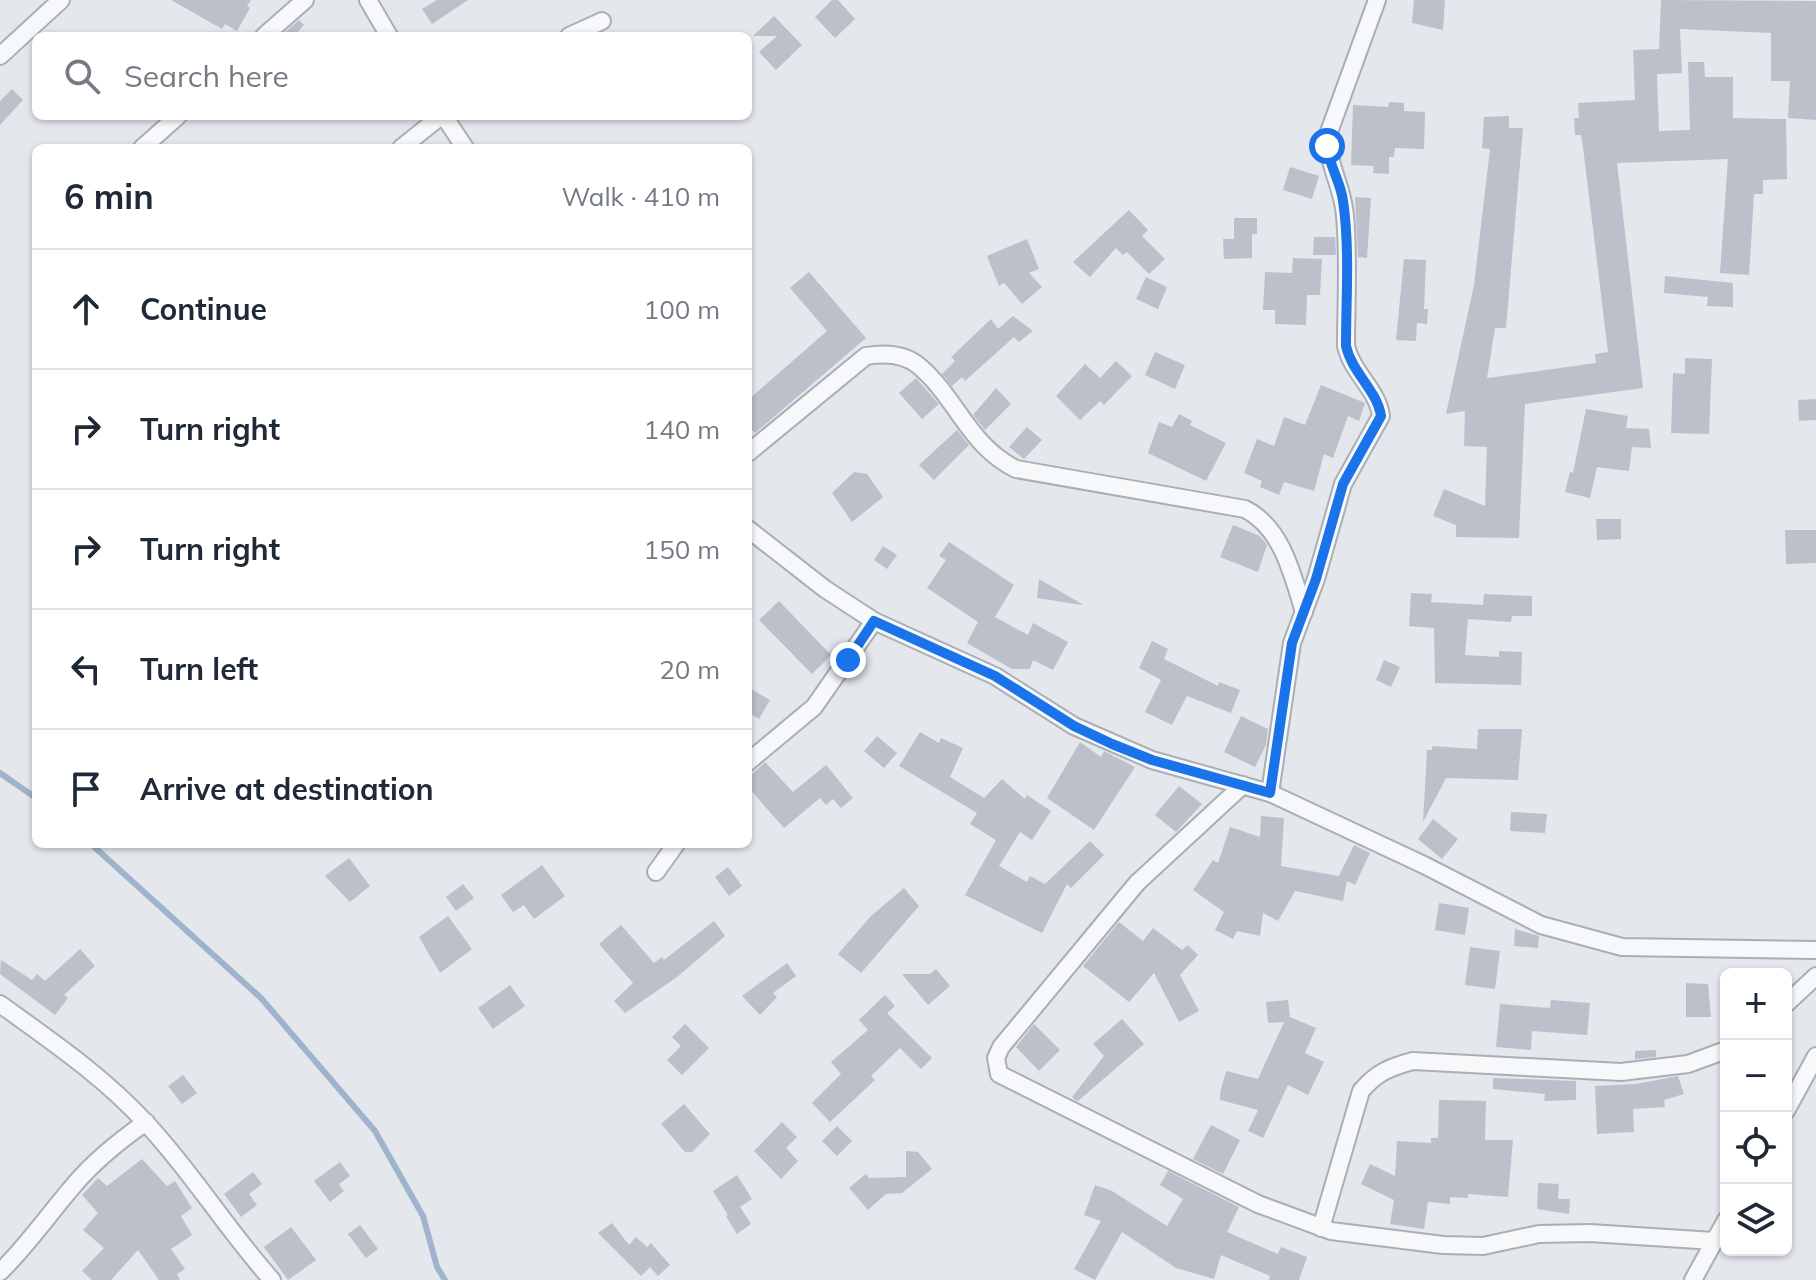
<!DOCTYPE html>
<html lang="en">
<head>
<meta charset="utf-8">
<style>
	:root { --surface:#fff; --page:#f2f2f3; --text:#1f2937; --muted:#747a83; --line:#e0e1e3 }
	body { margin:0; font-family:Mulish,sans-serif; background:var(--page); color:var(--text) }
	.controls { position:absolute; right:24px; bottom:24px; display:grid; overflow:hidden; border-radius:12px; box-shadow:0 2px 6px #0004 }
	.controls button { width:72px; height:72px; display:grid; place-items:center; padding:0; border:0; border-bottom:2px solid var(--line); background:var(--surface); color:var(--text); font:40px sans-serif }
	.stop { position:absolute; width:24px; height:24px; margin:-18px; border:6px solid #1a73e8; border-radius:50%; background:#fff }
	.stop.end { background:#1a73e8; border-color:#fff; box-shadow:0 2px 8px #0008 }
	.list { margin:0; padding:0; list-style:none }
	h2 { display:flex; justify-content:space-between; align-items:center; height:104px; margin:0; padding:0 32px; font-size:34px }
	h2 small { font-size:26px; font-weight:400; color:var(--muted) }
	.list li { display:grid; grid-template-columns:52px 1fr auto; gap:24px; align-items:center; box-sizing:border-box; height:120px; padding:0 32px; border-top:2px solid var(--line) }
	.list b { display:block; font-size:30px; white-space:nowrap }
	.list em { font-size:26px; font-style:normal; color:var(--muted) }
	.icon { flex:none; width:44px; height:44px; fill:none; stroke:currentColor; stroke-width:2; stroke-linecap:round; stroke-linejoin:round }
	.map { position:relative; flex:none; width:1816px; height:1280px; overflow:hidden }
	.search { position:absolute; background:var(--surface); box-shadow:0 2px 6px #0004; left:32px; top:32px; width:720px; height:88px; display:flex; align-items:center; gap:20px; box-sizing:border-box; padding:0 28px; border-radius:12px; color:var(--muted); font-size:30px }
	.panel { position:absolute; background:var(--surface); box-shadow:0 2px 6px #0004; left:32px; top:144px; width:720px; height:704px; border-radius:12px }
	.map>svg:first-child { display:block }
</style>
</head>
<body>
<div class="map">
<svg width="1816" height="1280" viewBox="0 0 1816 1280">
	<rect width="100%" height="100%" fill="#e4e7ec"/>
	<g fill="none" stroke-linecap="round" stroke-linejoin="round">
		<g stroke="#9fb4cc" stroke-width="6">
			<path d="M0 773 36 798"/>
			<path d="M91 844 261 998 375 1131 423 1216 437 1267 445 1280"/>
		</g>
	</g>
	<g fill="#bbc0ca">
		<path d="M171 0H251L247 6 250 8 237 31 225 24 222 29Z"/>
		<path d="M437 0H468L432 24 422 9Z"/>
		<path d="M832 0H838L855 19 835 38 815 17Z"/>
		<path d="M1414 0H1445L1443 30 1412 23Z"/>
		<path d="M1661 0 1816 1V120L1788 118 1790 81H1771V33L1680 29 1682 73 1657 74 1659 131 1690 130 1688 62H1704L1705 77H1733V118L1786 119 1787 179 1763 180V194H1754L1749 275 1720 273 1728 159 1617 163 1643 388 1525 404 1519 538 1456 537V525L1433 516 1444 489 1485 506 1487 447 1464 446 1465 411 1446 414 1474 285 1490 149 1482 148 1484 117 1509 116V128H1523L1506 328H1495L1487 378 1596 363 1595 354 1608 352 1583 147 1581 135H1575L1574 118H1579L1578 103 1635 100 1633 50 1659 49Z"/>
		<path d="M774 16 802 45 776 70 759 52 777 36H753Z"/>
		<path d="M299 20 304 25 294 36H281Z"/>
		<path d="M12 89 23 100 0 125V101Z"/>
		<path d="M1389 102 1404 103V111L1425 112 1424 149 1395 148 1394 157H1389V174L1373 173 1374 166 1351 165 1353 105 1388 107Z"/>
		<path d="M1290 167 1319 176 1312 199 1283 190Z"/>
		<path d="M1355 197 1371 198 1367 258 1358 257Z"/>
		<path d="M1129 210 1148 230 1142 236 1165 259 1149 274 1127 252 1123 255 1116 248 1090 277 1073 262Z"/>
		<path d="M1234 218H1257V234H1252V258L1224 259 1223 239H1234Z"/>
		<path d="M1314 237H1335L1336 255H1313Z"/>
		<path d="M1027 239 1039 269 1029 273 1042 287 1022 304 1004 283 999 286 987 256Z"/>
		<path d="M1293 258 1322 259 1320 295H1307L1306 325 1275 324V310H1263L1265 272 1292 273Z"/>
		<path d="M1404 259 1426 260 1424 309H1428L1427 324 1417 323 1416 341 1396 340Z"/>
		<path d="M809 272 866 338 755 433 748 425V400L827 331 790 288Z"/>
		<path d="M1665 276 1733 283V307L1707 306 1708 297 1664 293Z"/>
		<path d="M1146 277 1167 287 1158 309 1136 299Z"/>
		<path d="M1013 316 1033 331 1019 342 1014 337 965 381 962 377 952 386 942 374 955 361 951 357 991 319 998 329Z"/>
		<path d="M1155 352 1185 365 1175 389 1145 375Z"/>
		<path d="M1685 358 1712 359 1709 434 1671 433 1673 373 1685 374Z"/>
		<path d="M1116 361 1132 376 1104 405 1100 401 1080 420 1056 396 1085 364 1100 378Z"/>
		<path d="M916 378 939 404 922 419 899 393Z"/>
		<path d="M1321 385 1365 403 1359 421 1348 416 1333 458 1324 454 1314 491 1284 482 1279 495 1260 487 1262 481 1244 473 1257 439 1274 446 1284 417 1305 425Z"/>
		<path d="M996 388 1011 404 985 430 973 415Z"/>
		<path d="M1816 399V420L1799 421 1798 400Z"/>
		<path d="M1586 409 1628 416 1626 428 1649 429 1651 448 1632 447 1629 471 1597 467 1590 498 1565 492 1570 472 1573 473Z"/>
		<path d="M1179 414 1192 421 1190 425 1226 443 1206 481 1148 453 1159 422 1172 427Z"/>
		<path d="M1027 427 1042 440 1024 459 1009 447Z"/>
		<path d="M957 430 969 445 934 480 919 465Z"/>
		<path d="M854 472 867 474 883 497 852 522 832 493Z"/>
		<path d="M1596 519H1621V539L1597 540Z"/>
		<path d="M1233 525 1260 536 1267 545 1258 572 1220 557Z"/>
		<path d="M1785 530H1816V563L1786 564Z"/>
		<path d="M949 542 1014 585 995 617 1028 635 1033 623 1068 642 1053 670 1033 660 1030 669H1012L967 643 978 622 927 588 946 560 939 556Z"/>
		<path d="M883 546 897 555 887 569 874 560Z"/>
		<path d="M1039 579 1082 604V605L1037 598Z"/>
		<path d="M1411 593 1432 594 1431 602 1483 605 1484 594 1532 596V616H1512L1511 622 1468 619 1465 655 1499 657V651L1522 652 1521 685 1435 683 1434 628 1409 626Z"/>
		<path d="M779 601 831 655 812 674 759 620Z"/>
		<path d="M1152 641 1168 649 1164 659 1218 686 1219 682 1240 690 1231 713 1187 696 1172 725 1145 712 1161 680 1139 668Z"/>
		<path d="M1384 660 1400 667 1391 687 1376 680Z"/>
		<path d="M748 687 770 700 759 719 748 712Z"/>
		<path d="M1241 716 1268 729 1266 745 1255 767 1224 752Z"/>
		<path d="M1478 729H1522L1518 780 1446 778 1423 822 1427 750H1432V746L1477 749Z"/>
		<path d="M920 732 939 743 941 738 963 748 950 777 984 798 1002 779 1025 799 1027 795 1051 811 1032 840 1020 832 999 866 1027 882 1030 876 1045 884 1090 841 1104 855 1071 888 1067 884 1042 933 965 895 996 840 970 824 977 813 899 766Z"/>
		<path d="M877 736 897 753 884 768 864 751Z"/>
		<path d="M1080 742 1101 757 1104 751 1135 767 1094 830 1047 798Z"/>
		<path d="M765 762 793 792 826 765 853 798 841 808 833 799 826 805 820 798 784 828 748 787V778Z"/>
		<path d="M1179 786 1202 804 1176 832 1155 815Z"/>
		<path d="M1511 812 1547 814 1545 833 1510 831Z"/>
		<path d="M1261 816 1284 818 1281 866 1339 876 1354 845 1370 853 1355 885 1347 881 1343 901 1295 891 1278 921 1263 913 1260 936 1237 931 1233 939 1215 930 1224 912 1193 890 1213 860 1218 863 1230 827 1260 837Z"/>
		<path d="M1433 819 1458 839 1442 859 1418 839Z"/>
		<path d="M349 858 370 886 350 902 325 876Z"/>
		<path d="M542 865 565 896 534 919 524 905 513 912 501 895Z"/>
		<path d="M728 867 742 886 729 896 715 877Z"/>
		<path d="M463 884 474 898 456 911 446 897Z"/>
		<path d="M904 888 919 906 861 973 838 954 871 916Z"/>
		<path d="M1439 903 1469 908 1465 935 1435 930Z"/>
		<path d="M448 916 472 949 440 973 419 937Z"/>
		<path d="M714 921 725 936 677 977 625 1013 614 1001 633 983 599 944 621 925 654 963 662 957 664 960Z"/>
		<path d="M1119 922 1143 941 1153 928 1182 950 1188 945 1198 955 1180 975 1199 1011 1179 1022 1154 973 1129 1002 1083 966Z"/>
		<path d="M1515 929 1539 936 1538 948 1514 946Z"/>
		<path d="M1470 947 1500 951 1495 989 1465 985Z"/>
		<path d="M80 949 95 966 64 995 68 998 55 1015 0 974 1 960 32 980 37 974 45 981Z"/>
		<path d="M787 963 796 976 773 993 777 997 760 1015 742 996Z"/>
		<path d="M936 969 950 986 928 1005 902 974H930Z"/>
		<path d="M1686 983 1708 984 1711 1017H1686Z"/>
		<path d="M510 985 525 1006 493 1029 478 1008Z"/>
		<path d="M885 995 895 1006 887 1013 932 1058 921 1069 900 1048 871 1076 875 1080 830 1122 812 1103 841 1074 831 1062 868 1030 859 1020Z"/>
		<path d="M1288 1000 1290 1017 1316 1028 1305 1053 1324 1062 1308 1095 1288 1085 1263 1138 1248 1131 1258 1110 1220 1100V1093L1226 1071 1258 1079 1284 1022 1268 1023 1266 1002Z"/>
		<path d="M1551 1000 1590 1003 1587 1035 1532 1031 1531 1050 1496 1047 1500 1004 1550 1008Z"/>
		<path d="M1122 1019 1144 1044 1078 1101 1075 1100 1072 1097 1104 1056 1093 1044Z"/>
		<path d="M685 1024 709 1048 682 1075 667 1060 681 1046 672 1037Z"/>
		<path d="M1034 1024 1060 1050 1039 1071 1016 1047Z"/>
		<path d="M1656 1050V1057L1635 1059V1051Z"/>
		<path d="M183 1075 197 1093 182 1104 168 1086Z"/>
		<path d="M1678 1076 1684 1094 1664 1100 1665 1107 1633 1109 1634 1132 1597 1134 1595 1086 1636 1084Z"/>
		<path d="M1493 1078 1576 1081V1100L1544 1101 1545 1094 1493 1089Z"/>
		<path d="M1439 1100 1486 1101 1485 1140H1513L1508 1197 1468 1194V1198L1450 1197V1204L1428 1202 1424 1229 1390 1224 1394 1200 1361 1184 1370 1164 1395 1176 1397 1141 1431 1143V1138H1438Z"/>
		<path d="M684 1104 710 1134 692 1152H685L661 1124Z"/>
		<path d="M782 1122 797 1137 786 1148 798 1161 781 1179 754 1151Z"/>
		<path d="M1211 1125 1240 1140 1223 1174 1193 1159Z"/>
		<path d="M837 1126 852 1141 837 1156 822 1141Z"/>
		<path d="M906 1151 918 1152 932 1169 902 1193 886 1194 868 1210 849 1188 866 1174 869 1178 906 1177Z"/>
		<path d="M142 1159 167 1186 175 1181 192 1208 181 1216 192 1235 171 1249 185 1269 177 1274 180 1280H159L138 1250 111 1280H92L82 1271 104 1248 83 1230 98 1213 82 1195 98 1178 107 1186Z"/>
		<path d="M340 1162 350 1176 339 1184 344 1191 330 1202 314 1181Z"/>
		<path d="M1168 1171 1239 1207 1227 1232 1278 1254 1281 1247 1307 1257 1299 1280H1269L1270 1276 1221 1255 1214 1279 1176 1268 1122 1232 1095 1280 1074 1269 1101 1221 1084 1215 1095 1185 1112 1191 1167 1226 1183 1199 1160 1185Z"/>
		<path d="M253 1172 262 1184 249 1194 257 1205 241 1217 224 1194Z"/>
		<path d="M737 1175 752 1199 728 1215 713 1191Z"/>
		<path d="M1538 1183 1559 1184 1558 1199H1570L1569 1214 1537 1209Z"/>
		<path d="M740 1207 751 1224 737 1234 726 1216Z"/>
		<path d="M612 1223 629 1245 636 1237 647 1247 651 1243 670 1265 658 1276 650 1267 641 1276 598 1233Z"/>
		<path d="M360 1225 378 1249 366 1258 348 1234Z"/>
		<path d="M291 1227 316 1260 288 1280 264 1247Z"/>
	</g>
	<g fill="none" stroke-linecap="round" stroke-linejoin="round">
		<g stroke="#a9aeb7" stroke-width="20">
			<g id="street">
				<path d="M368 0 389 36"/>
				<path d="M264 36 305 0"/>
				<path d="M569 36 602 21"/>
				<path d="M0 56 61 0"/>
				<path d="M444 116 465 148"/>
				<path d="M142 148 178 116"/>
				<path d="M401 148 441 116"/>
				<path d="M748 453 866 356C884 353 904 353 919 366 957 398 968 445 1016 469L1245 509C1282 528 1292 573 1304 612"/>
				<path d="M748 529 825 589 874 621 995 676 1074 726 1152 760 1270 793 1424 865 1541 925 1622 947 1816 950"/>
				<path d="M748 762 814 707 874 621"/>
				<path d="M1243 785 1137 883 1001 1047 996 1058 999 1074 1258 1204 1331 1231 1443 1245 1483 1246 1539 1234 1590 1233 1714 1241"/>
				<path d="M1270 793 1292 643 1316 579 1343 484 1381 416C1378 390 1352 373 1346 346 1346 303 1349 259 1345 216 1343 185 1325 163 1329 132L1377 0"/>
				<path d="M656 872 676 844"/>
				<path d="M0 1004C51 1041 103 1076 146 1123 192 1172 227 1230 272 1280"/>
				<path d="M1786 1004 1816 976"/>
				<path d="M1786 1111 1816 1056"/>
				<path d="M1321 1228 1361 1091C1376 1073 1390 1067 1413 1061L1621 1072 1688 1064 1726 1050"/>
				<path d="M0 1272C28 1245 49 1214 74 1185 95 1160 119 1141 146 1122"/>
				<path d="M1693 1280 1726 1220"/>
			</g>
		</g>
		<use href="#street" stroke="#f7f8fa" stroke-width="16"/>
	</g>
	<g fill="none" stroke-linecap="round" stroke-linejoin="round">
		<path stroke="#1a73e8" stroke-width="10" d="M848 660 874 621 995 676 1074 726 1112 744 1152 760 1270 793 1292 643 1316 579 1343 484 1381 416C1377 390 1352 373 1346 346 1346 298 1350 248 1343 201 1341 182 1329 166 1327 146"/>
	</g>
</svg>
<div class="controls">
<button>+</button>
<button>−</button>
<button><svg class="icon" aria-label="locate" viewBox="0 0 24 24"><circle cx="12" cy="12" r="6"/><path d="M12 2v4M12 18v4M2 12h4M18 12h4"/></svg></button>
<button><svg class="icon" aria-label="layers" viewBox="0 0 24 24"><path d="M12 4l9 5-9 5-9-5zM3 14l9 5 9-5"/></svg></button>
</div>
<div class="stop" style="left:1327px;top:146px"></div>
<div class="stop end" style="left:848px;top:660px"></div>
<div class="search"><svg class="icon" aria-label="search" viewBox="0 0 24 24"><circle cx="10" cy="10" r="6"/><path d="M15 15l6 6"/></svg>Search here</div>
<section class="panel">
<h2>6 min<small>Walk · 410 m</small></h2>
<ul class="list">
<li><svg class="icon" aria-label="ahead" viewBox="0 0 24 24"><path d="M12 20V5M6 11l6-6 6 6"/></svg><div><b>Continue</b></div><em>100 m</em></li>
<li><svg class="icon" aria-label="right" viewBox="0 0 24 24"><path d="M7 20v-9h11M14 6l5 5-5 5"/></svg><div><b>Turn right</b></div><em>140 m</em></li>
<li><svg class="icon" aria-label="right" viewBox="0 0 24 24"><path d="M7 20v-9h11M14 6l5 5-5 5"/></svg><div><b>Turn right</b></div><em>150 m</em></li>
<li><svg class="icon" aria-label="left" viewBox="0 0 24 24"><path d="M17 20v-9H6M10 6l-5 5 5 5"/></svg><div><b>Turn left</b></div><em>20 m</em></li>
<li><svg class="icon" aria-label="arrive" viewBox="0 0 24 24"><path d="M6 21V4h12l-3 4 3 4H6"/></svg><div><b>Arrive at destination</b></div></li>
</ul>
</section>
</div>
</body>
</html>
